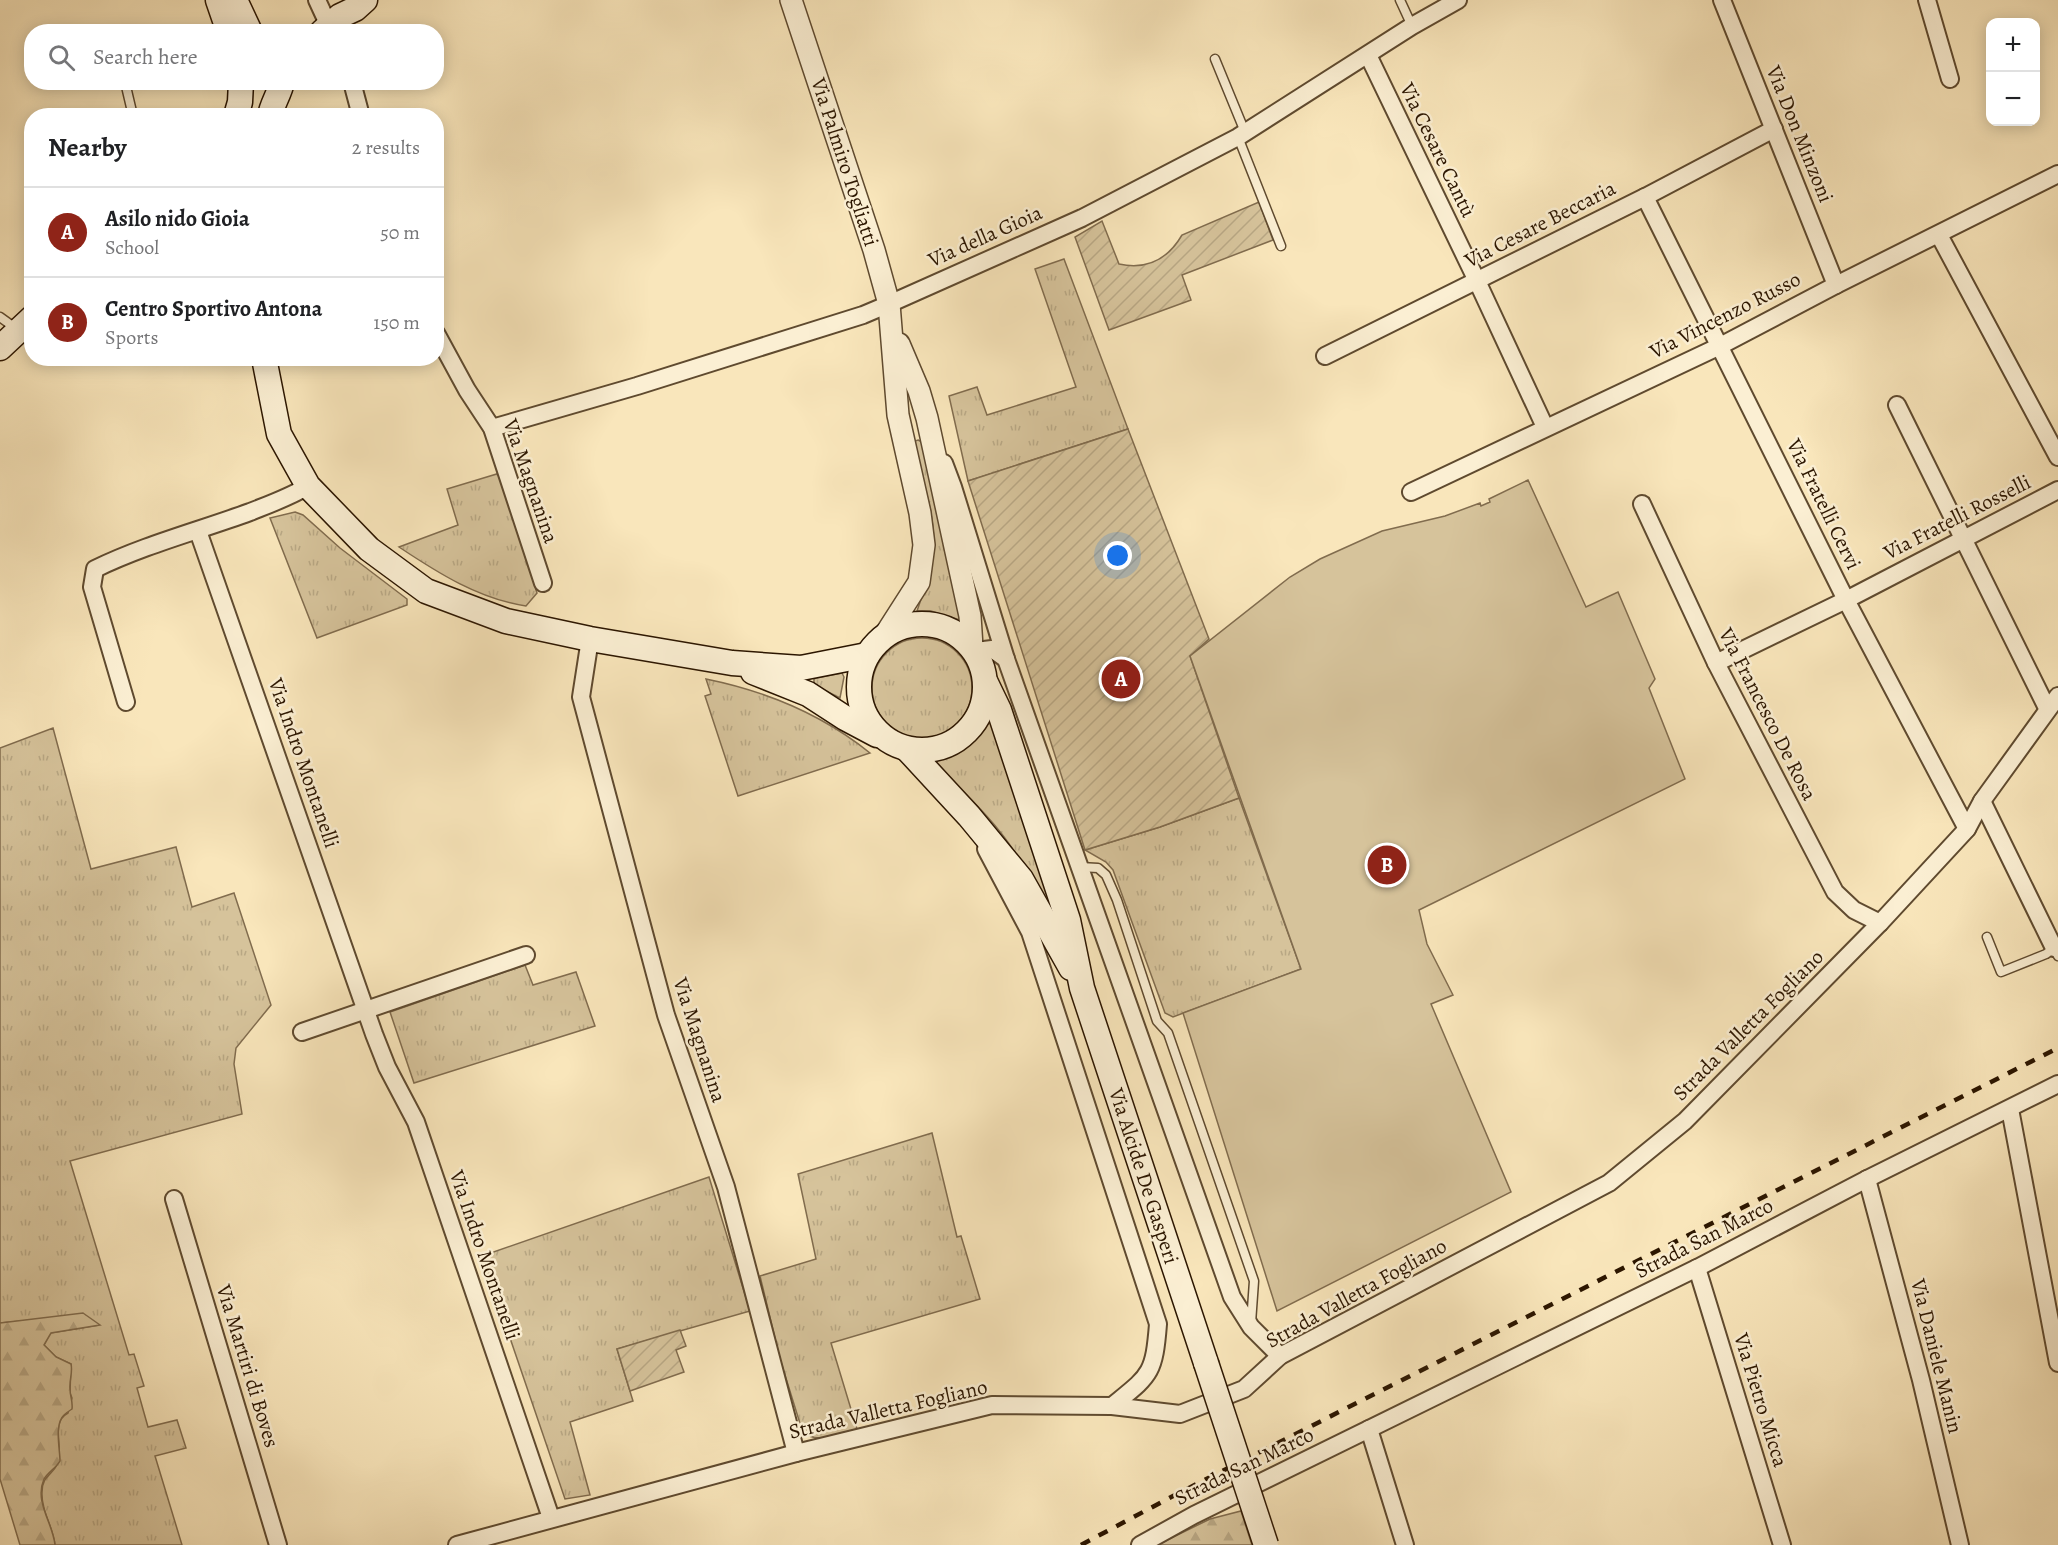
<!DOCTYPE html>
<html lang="en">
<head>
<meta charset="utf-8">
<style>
	:root { --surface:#fff; --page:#f2f2f2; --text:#202124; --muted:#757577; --line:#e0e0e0; --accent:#8f2418 }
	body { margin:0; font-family:Alegreya,serif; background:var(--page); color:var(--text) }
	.controls { position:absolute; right:18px; top:18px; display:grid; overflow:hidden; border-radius:12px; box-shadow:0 3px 15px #0003 }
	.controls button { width:54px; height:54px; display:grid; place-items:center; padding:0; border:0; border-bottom:2px solid var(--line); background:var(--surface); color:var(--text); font:30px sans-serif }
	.you { position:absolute; left:1118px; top:556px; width:21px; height:21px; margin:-15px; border:4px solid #fff; border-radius:50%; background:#1a73e8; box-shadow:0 0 0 9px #1a73e833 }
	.badge { display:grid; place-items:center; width:39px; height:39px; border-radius:50%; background:var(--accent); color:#fff; font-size:20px; font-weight:700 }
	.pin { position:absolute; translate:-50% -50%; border:3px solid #fff; box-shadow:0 2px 6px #0006 }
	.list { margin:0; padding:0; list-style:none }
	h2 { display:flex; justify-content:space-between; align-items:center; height:78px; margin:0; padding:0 24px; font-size:26px }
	h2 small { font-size:20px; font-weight:400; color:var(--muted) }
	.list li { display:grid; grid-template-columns:39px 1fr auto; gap:18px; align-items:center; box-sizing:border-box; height:90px; padding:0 24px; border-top:2px solid var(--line) }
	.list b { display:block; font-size:22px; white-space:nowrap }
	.list p { margin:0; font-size:20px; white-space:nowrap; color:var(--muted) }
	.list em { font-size:20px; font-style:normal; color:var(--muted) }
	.icon { flex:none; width:33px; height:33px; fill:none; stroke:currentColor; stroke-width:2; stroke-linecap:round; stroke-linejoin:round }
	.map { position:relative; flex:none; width:2058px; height:1545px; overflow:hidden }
	.search { position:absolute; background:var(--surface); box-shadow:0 3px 15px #0003; left:24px; top:24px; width:420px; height:66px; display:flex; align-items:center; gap:15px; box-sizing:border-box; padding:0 21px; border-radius:24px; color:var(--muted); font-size:22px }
	.panel { position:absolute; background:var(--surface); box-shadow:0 3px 15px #0003; left:24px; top:108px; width:420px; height:258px; border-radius:24px }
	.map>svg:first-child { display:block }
</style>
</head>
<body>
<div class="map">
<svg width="2058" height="1545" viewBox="0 0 2058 1545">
	<defs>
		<pattern id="grass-tufts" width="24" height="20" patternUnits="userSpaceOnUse" patternTransform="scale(1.5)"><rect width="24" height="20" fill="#d6c39b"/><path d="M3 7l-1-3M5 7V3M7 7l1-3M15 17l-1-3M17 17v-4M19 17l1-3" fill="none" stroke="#b8a784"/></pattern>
		<pattern id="forest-firs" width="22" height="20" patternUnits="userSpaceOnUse" patternTransform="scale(1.5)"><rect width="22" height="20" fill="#d6c39b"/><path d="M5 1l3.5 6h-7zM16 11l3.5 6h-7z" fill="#b8a784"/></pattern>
		<pattern id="garden-furrows" width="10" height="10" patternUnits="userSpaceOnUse" patternTransform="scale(1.5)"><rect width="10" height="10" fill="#d6c39b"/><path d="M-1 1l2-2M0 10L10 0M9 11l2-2" fill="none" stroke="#b8a784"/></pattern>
	</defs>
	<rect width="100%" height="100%" fill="#f9e6bb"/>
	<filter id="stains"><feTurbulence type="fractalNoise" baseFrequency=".00333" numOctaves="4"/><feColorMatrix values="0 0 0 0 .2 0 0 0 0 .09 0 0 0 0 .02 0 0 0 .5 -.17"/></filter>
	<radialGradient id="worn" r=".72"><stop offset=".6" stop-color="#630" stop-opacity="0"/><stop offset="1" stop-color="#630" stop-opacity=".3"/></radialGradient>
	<g fill="url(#grass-tufts)" stroke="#816c4e" stroke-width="1.5">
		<path d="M1064 259 1128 429 968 481 949 396 977 387 987 415 1076 387 1035 269Z"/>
		<path d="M918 440 922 442 960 620 931 611H917C924 592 930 571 933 551 937 519 921 476 914 444L915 441Z"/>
		<path d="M500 473 537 593 526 606C479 599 438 573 399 547L458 525 447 489Z"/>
		<path d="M295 512 303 515 340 548 407 599V605L317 638 270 518Z"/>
		<circle cx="922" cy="688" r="50"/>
		<path d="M842 673 844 677 840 698 814 685V679L816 678Z"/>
		<path d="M706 679C765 691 823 715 870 753L738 796 705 696 711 694Z"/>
		<path d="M990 717 1054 907H1049C1034 882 1019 856 1001 833 980 806 955 783 929 760 961 750 970 744 990 717Z"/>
		<path d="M53 728 91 869 176 847 192 907 234 893 271 1005 236 1048 234 1064 242 1114 70 1161 129 1355 134 1354 144 1386 137 1388 148 1427 177 1420 186 1448 155 1456 182 1545H55C53 1526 41 1511 42 1492 42 1476 52 1475 57 1465 65 1449 49 1423 68 1413L72 1398 70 1393 71 1364 56 1357 44 1345 50 1333 99 1325 43 1319 0 1323V748Z"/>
		<path d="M1239 798 1301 969 1173 1017 1165 1013 1113 870 1106 862 1085 850 1160 827Z"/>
		<path d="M525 965 533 985 576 972 595 1026 414 1083 390 1012Z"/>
		<path d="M932 1133 957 1237 961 1236 980 1299 831 1343 857 1429C839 1434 814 1446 802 1430L780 1359 760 1276 816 1259 798 1174Z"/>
		<path d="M709 1177 750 1311 617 1349 633 1401 570 1422 590 1495 565 1499 482 1256Z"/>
	</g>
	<g fill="url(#forest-firs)" stroke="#816c4e" stroke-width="1.5">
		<path d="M83 1313 100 1325 51 1333 44 1345 56 1357 71 1364C73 1373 69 1380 70 1389 70 1397 73 1401 72 1409 69 1411 66 1413 64 1415 54 1424 60 1449 60 1461 56 1468 48 1472 44 1479 34 1502 53 1523 55 1545H20L0 1479V1323Z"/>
		<path d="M1241 1511 1252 1545H1157L1210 1519Z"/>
	</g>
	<g fill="url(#garden-furrows)" stroke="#816c4e" stroke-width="1.5">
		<path d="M1259 202 1273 240 1182 275 1191 300 1109 330 1075 237 1102 221 1119 264C1147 270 1168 259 1182 235Z"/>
		<path d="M1128 429 1209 639 1190 656 1239 798 1160 827 1085 850 968 481Z"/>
		<path d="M680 1330 686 1346 676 1350 684 1372 630 1391 617 1349Z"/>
	</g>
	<path fill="#d6c39b" stroke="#816c4e" stroke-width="1.5" d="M1528 480 1586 607 1618 592 1655 679 1649 688 1685 779 1419 910 1427 944 1453 995 1431 1004 1511 1192 1277 1311 1183 1013 1301 969 1190 656 1290 577 1320 559 1382 531 1445 516 1480 503 1481 506 1490 502 1489 499Z"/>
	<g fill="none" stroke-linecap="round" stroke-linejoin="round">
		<g stroke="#5f4a2f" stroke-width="11">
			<g id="service">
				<path d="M1400 0 1412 26"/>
				<path d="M1215 59 1245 132"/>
				<path d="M125 82 133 116"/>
				<path d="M1238 137 1281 246"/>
				<path d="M0 317 18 330"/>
				<path d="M1080 867 1098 868 1106 875 1117 900 1157 1021 1168 1033 1254 1281 1251 1323"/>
				<path d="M1987 937 2001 972 2046 954 2054 948 2058 956"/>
			</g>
		</g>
		<g stroke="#5f4a2f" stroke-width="20">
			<g id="minor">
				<path d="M317 0 329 26"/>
				<path d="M1722 0 1836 285"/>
				<path d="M1927 0 1950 79"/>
				<path d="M1368 55 1477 281 1545 427"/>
				<path d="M352 82 361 116"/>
				<path d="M1645 197 1846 600 1967 829"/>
				<path d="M1939 235 2058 457"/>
				<path d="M436 333 467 390 492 428 543 583"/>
				<path d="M1325 356 1645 197 1774 129"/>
				<path d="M1897 405 2047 708"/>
				<path d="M492 428 637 386 863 315 889 304 1082 218 1238 137 1412 26 1458 0"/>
				<path d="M944 463 953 487 1006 659 1232 1297 1251 1327 1280 1356"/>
				<path d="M1411 492 1720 346 1836 285 2058 174"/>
				<path d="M1642 504 1716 663 1835 892 1854 910 1880 923"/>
				<path d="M198 531 374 1034 387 1067 416 1122 551 1518"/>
				<path d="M590 639 581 697 666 1015 726 1187 796 1453"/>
				<path d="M976 651 992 649 1006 659"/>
				<path d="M1716 663 1846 600 2058 490"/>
				<path d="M126 702 92 587 95 569C144 545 198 531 250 512 270 504 290 497 308 486"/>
				<path d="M1982 801 2054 948"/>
				<path d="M986 849 1030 932 1158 1324C1154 1375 1150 1375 1112 1406"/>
				<path d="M302 1032 526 955"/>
				<path d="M2010 1109 2058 1363"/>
				<path d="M1867 1179 1921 1380 1960 1545"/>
				<path d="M174 1199 278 1545"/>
				<path d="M1697 1268 1782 1545"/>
				<path d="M1369 1429 1405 1545"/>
				<path d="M457 1545 796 1453 992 1405 1112 1406 1180 1414 1244 1389 1280 1356 1609 1183 1685 1121 1880 923 1967 829 1982 801 2058 696"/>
				<path d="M1140 1545 1194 1515 1697 1268 1867 1179 2058 1084"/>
			</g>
		</g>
		<g stroke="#5f4a2f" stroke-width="24">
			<g id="tertiary">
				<path d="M791 0 874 250 889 304 898 415 920 513 924 545 919 582 885 635"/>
				<path d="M899 344 919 391 927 418 970 616 972 647"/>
			</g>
		</g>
		<g stroke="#2c1600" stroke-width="27">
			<g id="secondary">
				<path d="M218 0 229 32"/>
				<path d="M235 0 250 32"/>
				<path d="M322 32 340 16 355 9 365 0"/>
				<path d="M236 116 240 102 241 82"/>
				<path d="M270 116C272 104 279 95 282 82"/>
				<path d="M0 348 32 318"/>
				<path d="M264 358 279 434 308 486 369 549 426 591 506 621 590 639 732 663 801 668 867 655"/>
				<circle cx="922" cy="687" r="63"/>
				<path d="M753 672 808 694 845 718 877 735"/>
				<path d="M986 683 999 710 1068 920 1082 988 1206 1363"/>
				<path d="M908 750 969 816 1021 879 1071 968"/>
			</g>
		</g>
		<use href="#service" stroke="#fbefd3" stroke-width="8"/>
		<use href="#minor" stroke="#fbefd3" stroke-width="16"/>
		<use href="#tertiary" stroke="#fbefd3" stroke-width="21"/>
		<use href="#secondary" stroke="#fbefd3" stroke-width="24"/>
		<path stroke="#2c1600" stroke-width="4.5" stroke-dasharray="10 10" stroke-linecap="butt" d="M1081 1545 1175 1495 2058 1048"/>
		<g stroke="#2c1600" stroke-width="27" stroke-linecap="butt">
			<path id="secondary-bridge" d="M1206 1363 1266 1545"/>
		</g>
		<use href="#secondary-bridge" stroke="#fbefd3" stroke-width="24"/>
	</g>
	<g text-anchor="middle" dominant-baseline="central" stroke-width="5" stroke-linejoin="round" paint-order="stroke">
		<g font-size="21" fill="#2c1600" stroke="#fbefd3">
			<text transform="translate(1800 134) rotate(68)">Via Don Minzoni</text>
			<text transform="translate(1438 150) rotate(64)">Via Cesare Cantù</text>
			<text transform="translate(845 162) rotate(72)">Via Palmiro Togliatti</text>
			<text transform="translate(1540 224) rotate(-27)">Via Cesare Beccaria</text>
			<text transform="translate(985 236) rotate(-24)">Via della Gioia</text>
			<text transform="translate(1725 315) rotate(-27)">Via Vincenzo Russo</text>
			<text transform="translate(531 481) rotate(71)">Via Magnanina</text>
			<text transform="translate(1824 504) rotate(64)">Via Fratelli Cervi</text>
			<text transform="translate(1957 517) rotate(-27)">Via Fratelli Rosselli</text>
			<text transform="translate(1768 714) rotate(63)">Via Francesco De Rosa</text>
			<text transform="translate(304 763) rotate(71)">Via Indro Montanelli</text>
			<text transform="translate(1748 1025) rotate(-45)">Strada Valletta Fogliano</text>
			<text transform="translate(700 1040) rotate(72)">Via Magnanina</text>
			<text transform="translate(1144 1176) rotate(72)">Via Alcide De Gasperi</text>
			<text transform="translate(1704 1238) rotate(-27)">Strada San Marco</text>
			<text transform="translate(485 1255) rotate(71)">Via Indro Montanelli</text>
			<text transform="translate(1356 1293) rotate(-29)">Strada Valletta Fogliano</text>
			<text transform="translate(1937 1356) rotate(76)">Via Daniele Manin</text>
			<text transform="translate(248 1366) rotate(73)">Via Martiri di Boves</text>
			<text transform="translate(1761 1400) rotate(73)">Via Pietro Micca</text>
			<text transform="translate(888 1409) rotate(-13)">Strada Valletta Fogliano</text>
			<text transform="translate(1244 1466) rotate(-26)">Strada San Marco</text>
		</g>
	</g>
	<rect width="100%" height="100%" filter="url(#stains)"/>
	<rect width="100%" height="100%" fill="url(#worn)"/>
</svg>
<div class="controls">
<button>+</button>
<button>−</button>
</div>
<div class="you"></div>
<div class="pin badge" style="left:1121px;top:679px">A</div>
<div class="pin badge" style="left:1387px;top:865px">B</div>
<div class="search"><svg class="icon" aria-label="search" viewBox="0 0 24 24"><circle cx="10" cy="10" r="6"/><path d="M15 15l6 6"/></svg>Search here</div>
<section class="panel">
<h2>Nearby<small>2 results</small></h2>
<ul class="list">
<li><span class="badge">A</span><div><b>Asilo nido Gioia</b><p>School</p></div><em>50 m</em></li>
<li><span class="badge">B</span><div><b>Centro Sportivo Antona</b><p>Sports</p></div><em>150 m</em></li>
</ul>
</section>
</div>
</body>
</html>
